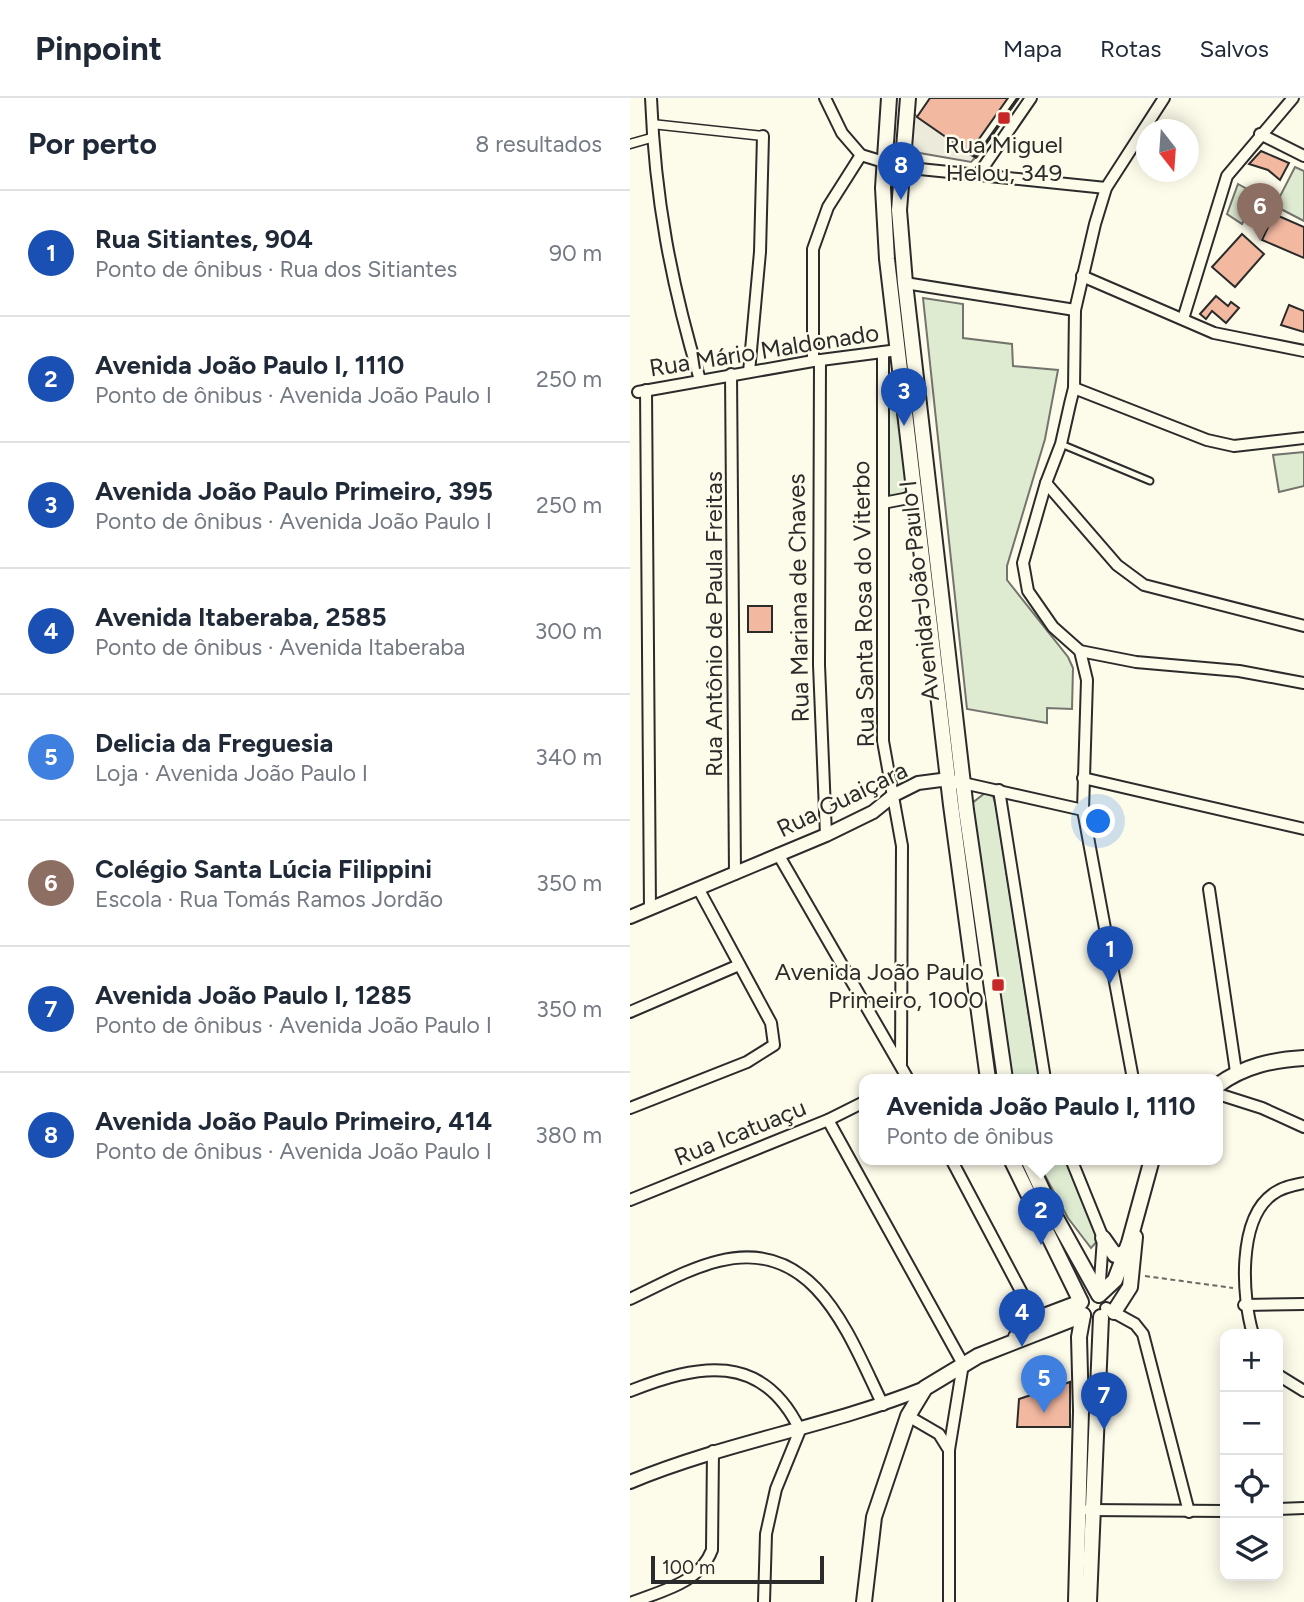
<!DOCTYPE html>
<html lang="pt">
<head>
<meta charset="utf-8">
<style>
	:root { --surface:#fff; --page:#f6f6f7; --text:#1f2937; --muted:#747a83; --line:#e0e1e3; --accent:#c62828 }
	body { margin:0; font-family:Figtree,sans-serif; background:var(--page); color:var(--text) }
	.controls { position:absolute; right:21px; bottom:21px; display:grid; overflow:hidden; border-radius:14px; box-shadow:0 4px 18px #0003 }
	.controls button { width:63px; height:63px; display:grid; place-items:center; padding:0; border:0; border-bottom:2px solid var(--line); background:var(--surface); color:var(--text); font:35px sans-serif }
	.compass { position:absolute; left:506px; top:21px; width:63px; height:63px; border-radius:50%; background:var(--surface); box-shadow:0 4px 18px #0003; rotate:163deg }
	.scale { position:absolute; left:21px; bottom:18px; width:173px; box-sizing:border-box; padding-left:7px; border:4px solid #2b2b2b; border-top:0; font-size:19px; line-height:24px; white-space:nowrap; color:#2b2b2b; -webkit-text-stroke:5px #fdfbea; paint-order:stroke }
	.you { position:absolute; left:469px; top:724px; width:24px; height:24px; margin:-18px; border:5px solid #fff; border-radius:50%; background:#1a73e8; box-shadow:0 0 0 10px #1a73e833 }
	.badge { display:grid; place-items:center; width:46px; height:46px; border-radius:50%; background:var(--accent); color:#fff; font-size:23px; font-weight:700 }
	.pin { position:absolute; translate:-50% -58px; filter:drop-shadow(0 2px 4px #0008) }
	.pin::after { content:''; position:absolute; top:37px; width:24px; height:21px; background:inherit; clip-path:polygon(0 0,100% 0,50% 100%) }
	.popup { position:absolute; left:229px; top:976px; width:364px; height:91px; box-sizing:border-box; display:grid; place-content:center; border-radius:14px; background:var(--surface); filter:drop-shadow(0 2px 5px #0005); font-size:23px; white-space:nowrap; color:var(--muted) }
	.popup b { font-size:26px; color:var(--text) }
	.popup::after { content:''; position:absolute; left:50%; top:100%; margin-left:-14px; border:14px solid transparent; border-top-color:var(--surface) }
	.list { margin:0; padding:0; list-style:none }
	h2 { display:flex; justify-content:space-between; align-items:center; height:91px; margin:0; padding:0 28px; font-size:30px }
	h2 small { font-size:23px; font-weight:400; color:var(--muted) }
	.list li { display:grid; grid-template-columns:46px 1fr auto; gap:21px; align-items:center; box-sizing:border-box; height:126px; padding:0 28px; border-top:2px solid var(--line) }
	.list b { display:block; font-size:26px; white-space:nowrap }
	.list p { margin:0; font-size:23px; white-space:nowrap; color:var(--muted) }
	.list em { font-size:23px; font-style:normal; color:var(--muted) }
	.icon { flex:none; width:38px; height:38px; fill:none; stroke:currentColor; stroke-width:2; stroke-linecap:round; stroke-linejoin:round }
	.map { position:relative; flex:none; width:674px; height:1504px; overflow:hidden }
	header { display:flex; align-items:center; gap:42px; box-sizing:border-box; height:98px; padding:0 35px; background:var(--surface); border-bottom:2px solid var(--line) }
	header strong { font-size:33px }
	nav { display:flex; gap:38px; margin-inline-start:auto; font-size:24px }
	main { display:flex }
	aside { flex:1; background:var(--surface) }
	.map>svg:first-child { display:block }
</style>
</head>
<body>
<header>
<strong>Pinpoint</strong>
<nav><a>Mapa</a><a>Rotas</a><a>Salvos</a></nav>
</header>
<main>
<aside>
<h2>Por perto<small>8 resultados</small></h2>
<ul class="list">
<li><span class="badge" style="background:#1a4fb4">1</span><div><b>Rua Sitiantes, 904</b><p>Ponto de ônibus · Rua dos Sitiantes</p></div><em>90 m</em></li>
<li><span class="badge" style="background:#1a4fb4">2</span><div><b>Avenida João Paulo I, 1110</b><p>Ponto de ônibus · Avenida João Paulo I</p></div><em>250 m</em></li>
<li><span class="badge" style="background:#1a4fb4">3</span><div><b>Avenida João Paulo Primeiro, 395</b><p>Ponto de ônibus · Avenida João Paulo I</p></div><em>250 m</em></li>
<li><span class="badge" style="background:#1a4fb4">4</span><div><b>Avenida Itaberaba, 2585</b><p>Ponto de ônibus · Avenida Itaberaba</p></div><em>300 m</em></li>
<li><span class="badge" style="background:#3f7fe0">5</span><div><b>Delicia da Freguesia</b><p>Loja · Avenida João Paulo I</p></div><em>340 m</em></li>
<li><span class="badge" style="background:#8d6e63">6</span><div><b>Colégio Santa Lúcia Filippini</b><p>Escola · Rua Tomás Ramos Jordão</p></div><em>350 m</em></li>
<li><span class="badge" style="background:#1a4fb4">7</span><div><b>Avenida João Paulo I, 1285</b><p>Ponto de ônibus · Avenida João Paulo I</p></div><em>350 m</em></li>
<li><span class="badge" style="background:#1a4fb4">8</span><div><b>Avenida João Paulo Primeiro, 414</b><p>Ponto de ônibus · Avenida João Paulo I</p></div><em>380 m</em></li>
</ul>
</aside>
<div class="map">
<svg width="674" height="1504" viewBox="0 0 674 1504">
	<rect width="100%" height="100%" fill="#fdfbea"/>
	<g fill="#deebd1" stroke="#74746e" stroke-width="2">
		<path d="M665 69 674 73V123L645 108Z"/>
		<path d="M608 86 626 96 612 126 597 116Z"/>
		<path d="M293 200 333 206V240L382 246 383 268 428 272 415 341 377 468V482L438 559 443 570 442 611 417 610V625L337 611Z"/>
		<path d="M268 252 283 388 256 408 257 292Z"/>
		<path d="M674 354V388L649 394 643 357Z"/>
		<path d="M355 695 363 698 366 708 409 981H381L341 706Z"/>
		<path d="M406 1061H436L470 1140 461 1150 438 1120Z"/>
	</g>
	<path fill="#eceadb" stroke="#74746e" stroke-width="2" d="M281 14 339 55 346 59 341 64 284 54 280 48Z"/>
	<g fill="#f2b8a0" stroke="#2b2b2b" stroke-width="2">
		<path d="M300 0H378L339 55 287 19Z"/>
		<path d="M631 53 659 65 650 82 638 72 619 66Z"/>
		<path d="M644 116 674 129V160L632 142Z"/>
		<path d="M612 136 634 156 605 189 582 169Z"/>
		<path d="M586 198 598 208 601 204 609 210 596 225 582 213 576 221 570 216Z"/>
		<path d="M659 207 674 213V234L651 227Z"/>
		<rect x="118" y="508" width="24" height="26"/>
		<path d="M440 1284V1329H387L389 1301Z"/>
	</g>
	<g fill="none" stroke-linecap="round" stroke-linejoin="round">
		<g stroke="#2b2b2b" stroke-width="9">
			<path id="service" d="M431 346 520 383"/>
		</g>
		<g stroke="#2b2b2b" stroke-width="11">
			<g id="pedestrian">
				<path d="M22 26 133 38"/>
				<path d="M0 46 21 40"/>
			</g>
		</g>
		<g stroke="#2b2b2b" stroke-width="14">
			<g id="minor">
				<path d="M21 0C25 101 41 185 70 282"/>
				<path d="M195 0 212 35 231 57 270 69 476 90"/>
				<path d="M630 36 674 58"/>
				<path d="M348 77 401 0"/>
				<path d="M452 178 584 235 674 253"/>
				<path d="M275 185 445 212"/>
				<path d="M553 221 597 78 663 0"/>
				<path d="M253 254V643L272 748 271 966"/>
				<path d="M190 262 189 567 196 737"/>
				<path d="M183 263V151L198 109 231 57"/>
				<path d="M119 274 130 154 133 38"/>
				<path d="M101 276 105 776"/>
				<path d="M444 290 577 342 604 348 674 340"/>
				<path d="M16 292 20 811"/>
				<path d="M8 294 183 263 268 252"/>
				<path d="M416 385 487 467 514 487 674 528"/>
				<path d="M253 405 284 399"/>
				<path d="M450 553 506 564 609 573 674 585"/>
				<path d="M453 680 674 731"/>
				<path d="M333 685 453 712"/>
				<path d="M369 692 415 981"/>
				<path d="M148 756 278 981"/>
				<path d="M579 791 606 974"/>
				<path d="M0 914 109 867"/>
				<path d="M503 981 453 712 457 582 450 553 423 529 398 493 393 465 416 385 431 346 440 306 444 290 445 212 465 126 476 90 534 0"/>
				<path d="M588 996 632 1010 674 1029"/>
				<path d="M0 1010 117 964 144 947 141 925 68 790"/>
				<path d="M198 1022 333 1266 319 1352V1504"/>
				<path d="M321 1061 410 1229"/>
				<path d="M441 1061 473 1140 469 1197"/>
				<path d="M0 1102 198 1022 234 1004"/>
				<path d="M0 1201C28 1188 59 1170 89 1163 186 1139 219 1238 253 1307"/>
				<path d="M614 1207 674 1206"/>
				<path d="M476 1210 505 1226 513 1236 559 1414"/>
				<path d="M623 1236C612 1200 607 1121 643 1096 652 1089 664 1087 674 1085"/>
				<path d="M648 1277 674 1293"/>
				<path d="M0 1293C68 1266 132 1253 170 1332L146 1391 136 1436 134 1504"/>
				<path d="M278 1318 309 1336 319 1352"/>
				<path d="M648 1411 674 1410"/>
				<path d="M458 1412 595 1413"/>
				<path d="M3 1504C34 1492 69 1485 82 1452L83 1353"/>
			</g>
		</g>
		<g stroke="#2b2b2b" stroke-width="16">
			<g id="tertiary">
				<path d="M0 819 196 737 243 714 264 697 288 685 311 682 333 685"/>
				<path d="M0 1384C96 1344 198 1329 295 1290"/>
			</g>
		</g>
		<g stroke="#2b2b2b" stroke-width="18">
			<g id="secondary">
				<path d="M259 0 253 90 257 161 321 707 358 981"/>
				<path d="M278 0 269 112 275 185 336 712 375 981"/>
				<path d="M588 987C614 968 642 962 674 960"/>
				<path d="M381 1061 451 1204 414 1218 386 1239"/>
				<path d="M398 1061 421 1111 469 1197 485 1182 499 1145 522 1061"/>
				<path d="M473 1140 485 1157 495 1155"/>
				<path d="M484 1214 500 1189 505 1139"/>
				<path d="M234 1504 244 1419 278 1318 295 1290 348 1258 453 1217"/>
				<path d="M446 1504 451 1313 449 1239 453 1217"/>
				<path d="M459 1504 471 1219"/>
			</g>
		</g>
		<path stroke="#6a6964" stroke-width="2" stroke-dasharray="5 3.5" stroke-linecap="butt" d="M515 1178 603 1190"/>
		<use href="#service" stroke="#fdfbea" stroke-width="5"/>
		<use href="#pedestrian" stroke="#fdfbea" stroke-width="8"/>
		<use href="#minor" stroke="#fdfbea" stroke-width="10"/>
		<use href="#tertiary" stroke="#fdfbea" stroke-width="12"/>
		<use href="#secondary" stroke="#fdfbea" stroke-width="14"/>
		<path stroke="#2b2b2b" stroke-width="3.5" d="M339 55 346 59 388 0"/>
	</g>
	<g fill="#c62828" stroke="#fdfbea" stroke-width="2.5">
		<rect x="367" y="13" width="14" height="14" rx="3.5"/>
		<rect x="361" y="880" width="14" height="14" rx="3.5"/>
	</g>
	<g text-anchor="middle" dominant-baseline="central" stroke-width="5" stroke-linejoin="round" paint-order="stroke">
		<g font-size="24" fill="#2b2b2b" stroke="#fdfbea">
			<text x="374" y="46">Rua Miguel<tspan x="374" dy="28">Helou, 349</tspan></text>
			<text x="354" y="873" text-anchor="end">Avenida João Paulo<tspan x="354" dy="28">Primeiro, 1000</tspan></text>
		</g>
		<g font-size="24" fill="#2b2b2b" stroke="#fdfbea">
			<text transform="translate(134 252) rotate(-9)">Rua Mário Maldonado</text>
			<text transform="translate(289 493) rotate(-96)">Avenida João Paulo I</text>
			<text transform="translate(168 500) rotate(-91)">Rua Mariana de Chaves</text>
			<text transform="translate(233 506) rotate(-91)">Rua Santa Rosa do Viterbo</text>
			<text transform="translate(83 526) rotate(-90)">Rua Antônio de Paula Freitas</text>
			<text transform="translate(212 701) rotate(-26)">Rua Guaiçara</text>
			<text transform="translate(110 1034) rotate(-22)">Rua Icatuaçu</text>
		</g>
	</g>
</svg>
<div class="controls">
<button>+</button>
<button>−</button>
<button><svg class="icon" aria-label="locate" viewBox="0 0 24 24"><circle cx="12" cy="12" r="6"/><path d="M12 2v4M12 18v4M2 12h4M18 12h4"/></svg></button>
<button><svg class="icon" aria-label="layers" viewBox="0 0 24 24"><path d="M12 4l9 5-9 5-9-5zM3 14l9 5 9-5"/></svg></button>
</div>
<svg class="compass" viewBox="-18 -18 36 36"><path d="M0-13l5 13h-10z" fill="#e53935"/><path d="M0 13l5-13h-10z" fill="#747a83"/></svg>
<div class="scale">100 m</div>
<div class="you"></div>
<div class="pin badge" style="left:480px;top:886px;background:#1a4fb4">1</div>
<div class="pin badge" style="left:411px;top:1147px;background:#1a4fb4">2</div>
<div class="popup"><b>Avenida João Paulo I, 1110</b>Ponto de ônibus</div>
<div class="pin badge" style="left:274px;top:328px;background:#1a4fb4">3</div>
<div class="pin badge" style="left:392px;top:1249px;background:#1a4fb4">4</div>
<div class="pin badge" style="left:414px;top:1315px;background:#3f7fe0">5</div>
<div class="pin badge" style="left:630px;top:143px;background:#8d6e63">6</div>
<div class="pin badge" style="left:474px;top:1332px;background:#1a4fb4">7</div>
<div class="pin badge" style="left:271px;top:102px;background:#1a4fb4">8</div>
</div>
</main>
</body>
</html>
